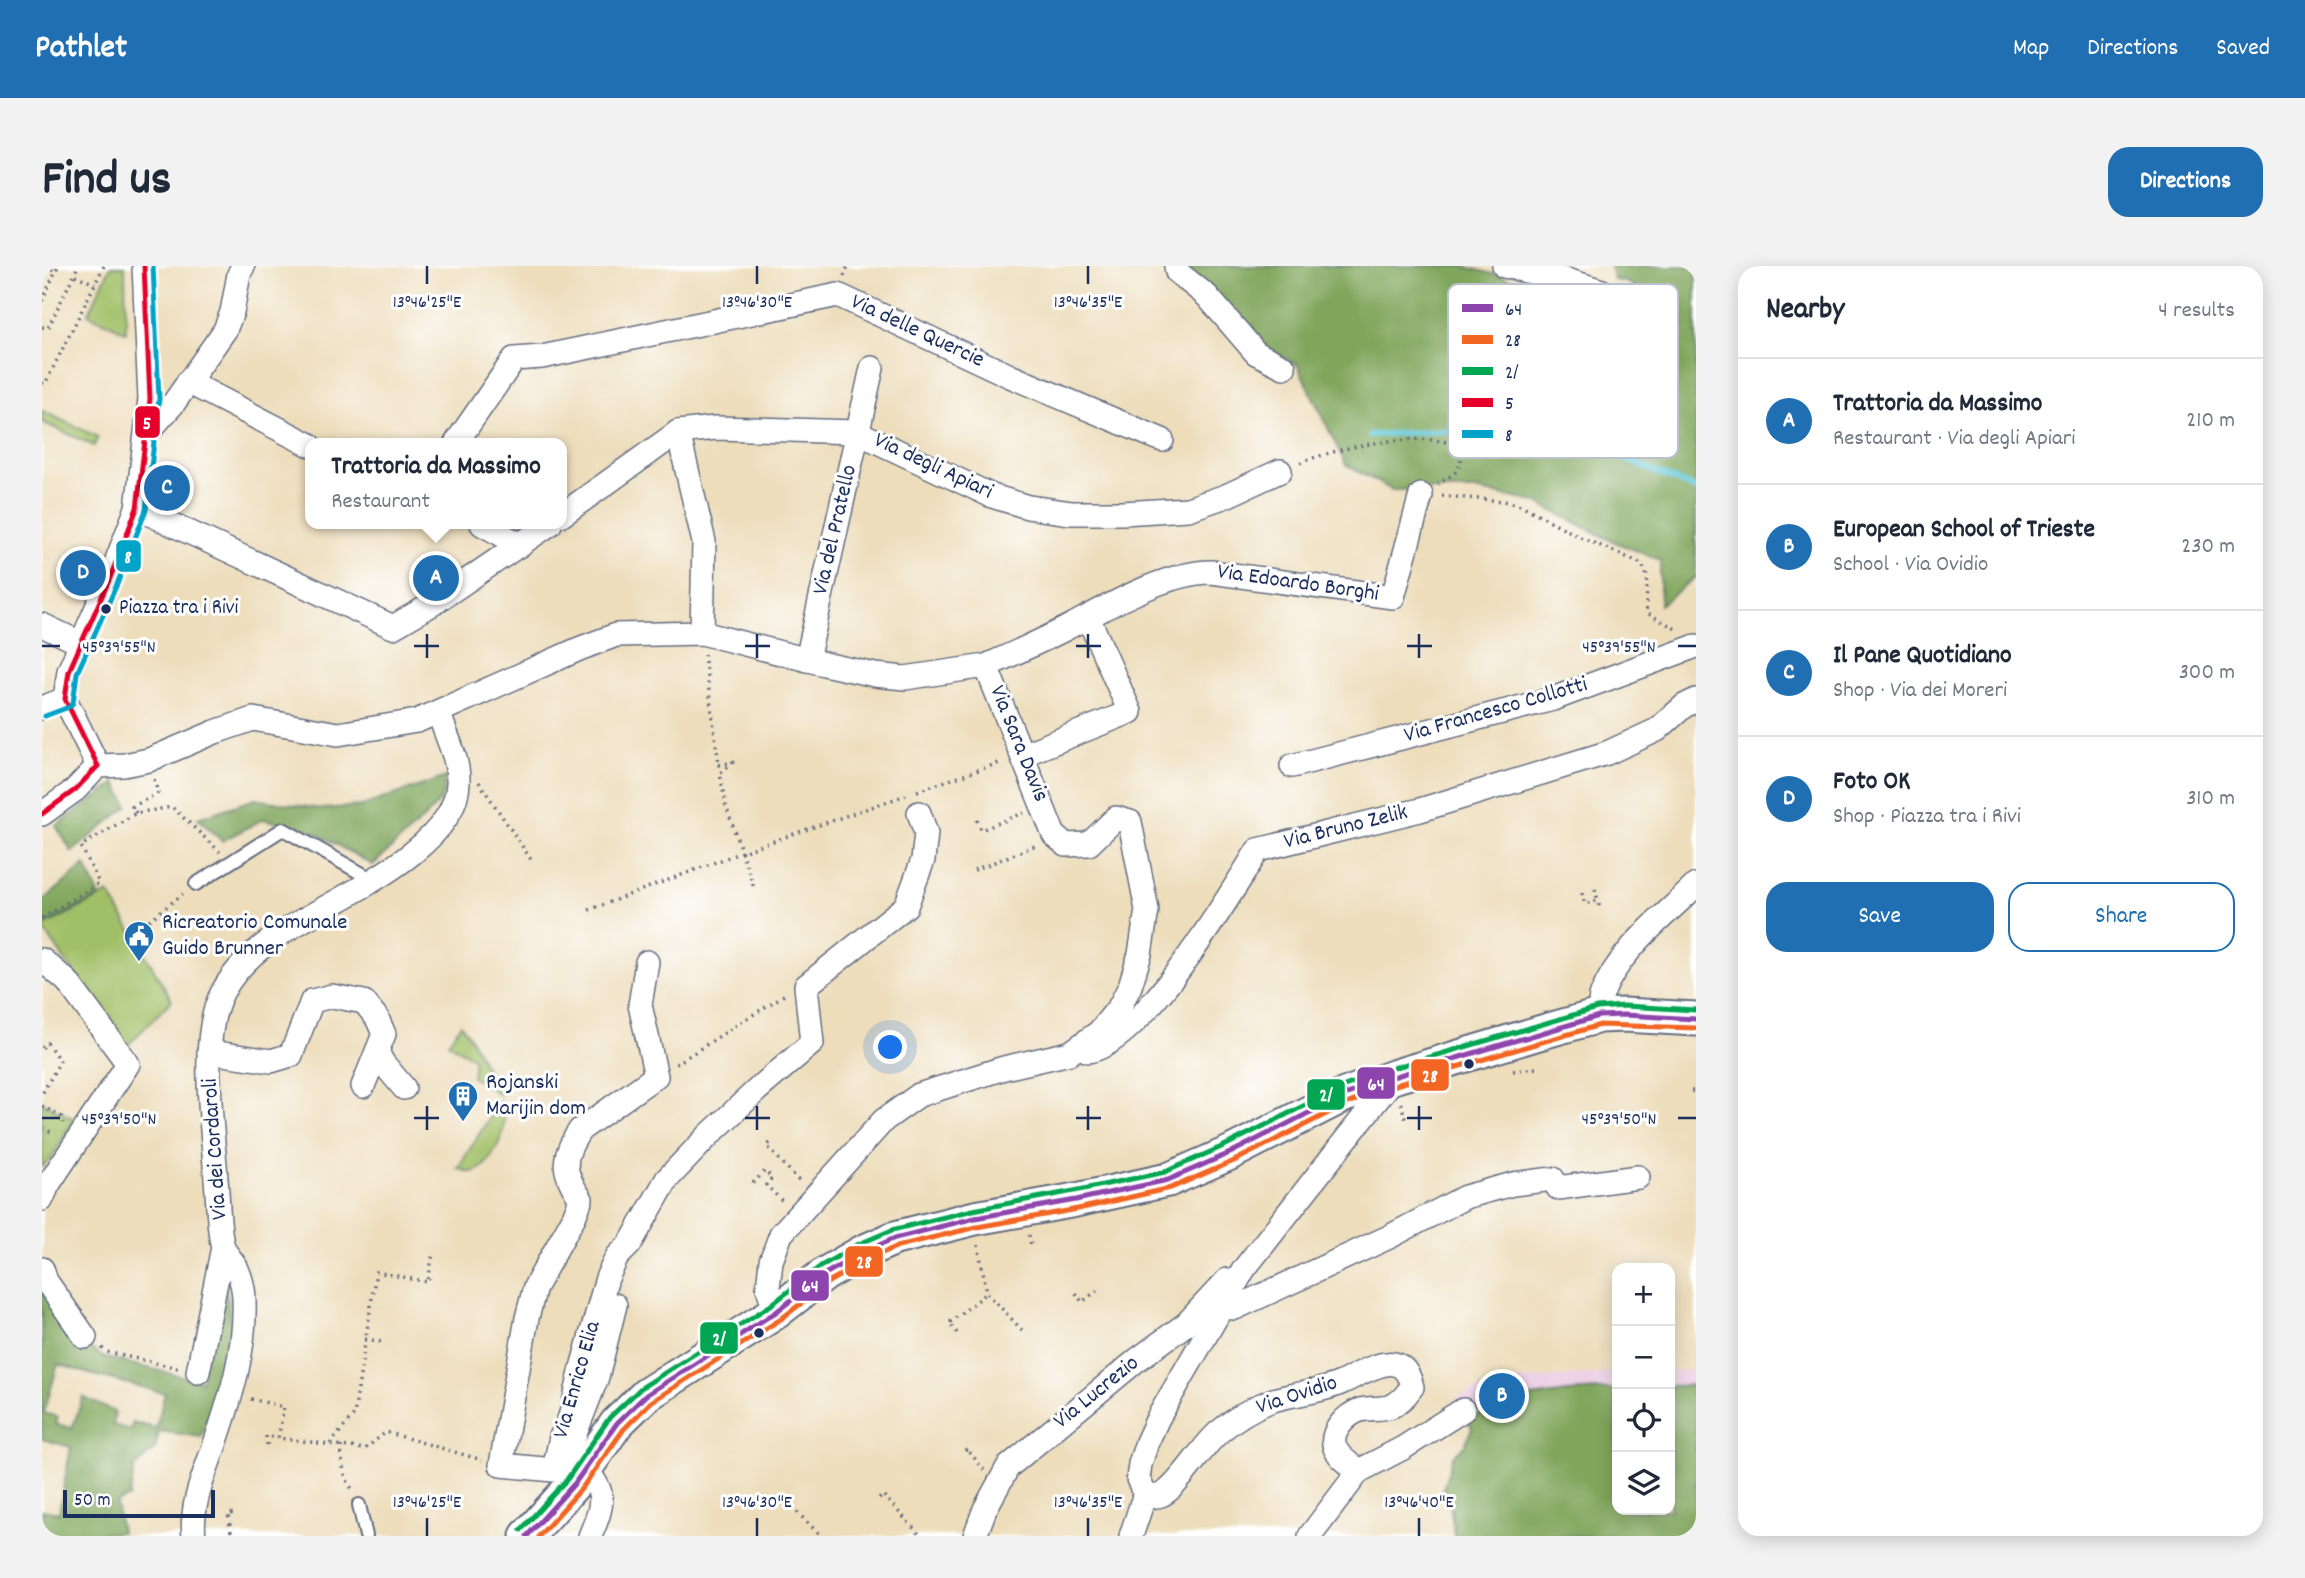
<!DOCTYPE html>
<html lang="en">
<head>
<meta charset="utf-8">
<style>
	:root { --surface:#fff; --page:#f2f2f3; --text:#1f2937; --muted:#747a83; --line:#e0e1e3; --accent:#1f6fb2 }
	body { margin:0; font-family:Dekko,sans-serif; background:var(--page); color:var(--text) }
	.controls { position:absolute; right:21px; bottom:21px; display:grid; overflow:hidden; border-radius:14px; box-shadow:0 4px 18px #0003 }
	.controls button { width:63px; height:63px; display:grid; place-items:center; padding:0; border:0; border-bottom:2px solid var(--line); background:var(--surface); color:var(--text); font:35px sans-serif }
	.scale { position:absolute; left:21px; bottom:18px; width:152px; box-sizing:border-box; padding-left:7px; border:4px solid #1b2f5e; border-top:0; font-size:19px; line-height:24px; white-space:nowrap; color:#1b2f5e; -webkit-text-stroke:5px #fff; paint-order:stroke }
	.you { position:absolute; left:849px; top:782px; width:24px; height:24px; margin:-18px; border:5px solid #fff; border-radius:50%; background:#1a73e8; box-shadow:0 0 0 10px #1a73e833 }
	.badge { display:grid; place-items:center; width:46px; height:46px; border-radius:50%; background:var(--accent); color:#fff; font-size:23px; font-weight:700 }
	.pin { position:absolute; translate:-50% -50%; border:4px solid #fff; box-shadow:0 2px 7px #0006 }
	.popup { position:absolute; left:263px; top:172px; width:262px; height:91px; box-sizing:border-box; display:grid; place-content:center; border-radius:14px; background:var(--surface); filter:drop-shadow(0 2px 5px #0005); font-size:23px; white-space:nowrap; color:var(--muted) }
	.popup b { font-size:26px; color:var(--text) }
	.popup::after { content:''; position:absolute; left:50%; top:100%; margin-left:-14px; border:14px solid transparent; border-top-color:var(--surface) }
	.list { margin:0; padding:0; list-style:none }
	h2 { display:flex; justify-content:space-between; align-items:center; height:91px; margin:0; padding:0 28px; font-size:30px }
	h2 small { font-size:23px; font-weight:400; color:var(--muted) }
	.list li { display:grid; grid-template-columns:46px 1fr auto; gap:21px; align-items:center; box-sizing:border-box; height:126px; padding:0 28px; border-top:2px solid var(--line) }
	.list b { display:block; font-size:26px; white-space:nowrap }
	.list p { margin:0; font-size:23px; white-space:nowrap; color:var(--muted) }
	.list em { font-size:23px; font-style:normal; color:var(--muted) }
	.actions { display:flex; gap:14px; padding:21px 28px }
	.actions a { flex:1; padding:16px 0; border:2px solid var(--accent); border-radius:21px; text-align:center; font-size:24px; color:var(--accent) }
	.actions .main { background:var(--accent); color:#fff }
	.icon { flex:none; width:38px; height:38px; fill:none; stroke:currentColor; stroke-width:2; stroke-linecap:round; stroke-linejoin:round }
	.map { position:relative; flex:none; width:1654px; height:1270px; overflow:hidden; border-radius:21px }
	header { display:flex; align-items:center; gap:42px; box-sizing:border-box; height:98px; padding:0 35px; background:var(--accent); color:#fff }
	header strong { font-size:33px }
	nav { display:flex; gap:38px; margin-inline-start:auto; font-size:24px }
	.intro { display:flex; align-items:center; justify-content:space-between; box-sizing:border-box; height:168px; padding:0 42px }
	h1 { margin:0; font-size:49px }
	.button { padding:18px 32px; border-radius:21px; background:var(--accent); color:#fff; font-size:24px; font-weight:700 }
	main { display:flex; gap:42px; padding:0 42px }
	aside { flex:1; background:var(--surface); border-radius:21px; box-shadow:0 4px 18px #0003 }
	.map>svg:first-child { display:block }
</style>
</head>
<body>
<header>
<strong>Pathlet</strong>
<nav><a>Map</a><a>Directions</a><a>Saved</a></nav>
</header>
<div class="intro"><h1>Find us</h1><a class="button">Directions</a></div>
<main>
<div class="map">
<svg width="1654" height="1270" viewBox="0 0 1654 1270">
	<rect width="100%" height="100%" fill="#fff"/>
	<filter id="ink" filterUnits="userSpaceOnUse"><feTurbulence type="fractalNoise" baseFrequency=".0143" numOctaves="2"/><feDisplacementMap in="SourceGraphic" scale="14" xChannelSelector="R" yChannelSelector="G"/><feConvolveMatrix kernelMatrix="1 2 1 2 8 2 1 2 1" color-interpolation-filters="sRGB"/></filter>
	<filter id="wash" filterUnits="userSpaceOnUse"><feTurbulence type="fractalNoise" baseFrequency=".00686" numOctaves="4" result="noise"/><feDisplacementMap in="SourceGraphic" scale="28" xChannelSelector="R" yChannelSelector="G"/><feGaussianBlur stdDeviation="1.57" result="paint"/><feColorMatrix in="noise" values="0 0 0 0 0 0 0 0 0 0 0 0 0 0 0 0 0 1.4 0 .05"/><feComposite in="paint" operator="in"/></filter>
	<g filter="url(#wash)">
		<rect width="100%" height="100%" fill="#edddbb"/>
		<g fill="#eed0e7">
			<path d="M1654 1104V1119L1628 1120V1105Z"/>
			<path d="M1575 1106V1123L1525 1126 1469 1134 1426 1154 1412 1133 1448 1119 1478 1114Z"/>
		</g>
		<g fill="#a1bf66" stroke="#5e7762" stroke-width="2">
			<path d="M69 0H83L84 66 46 48Z"/>
			<path d="M0 145 56 171 52 180 0 156Z"/>
			<path d="M67 627 130 734 84 781 0 661Z"/>
			<path d="M419 758 428 771 457 828 430 811 432 793 406 777Z"/>
			<path d="M458 835C461 842 463 849 462 857 461 872 446 907 427 906 426 906 417 902 416 902Z"/>
			<path d="M0 836 32 853 9 893 0 901Z"/>
		</g>
		<g fill="#80a65b" stroke="#4e6a5c" stroke-width="2" fill-rule="evenodd">
			<path d="M1144 0H1421L1553 36 1577 66 1617 86 1623 70H1633L1642 61 1625 37 1584 16 1572 14 1568 0H1654V311L1618 339V294L1568 274 1494 236 1433 224H1350L1304 199 1255 98 1216 78Z"/>
			<path d="M404 511 400 532 383 551 331 599 268 564 221 553 180 575 156 552 213 533 280 543 320 540Z"/>
			<path d="M74 517 86 540 30 586 14 560Z"/>
			<path d="M43 599 58 631 0 659V636Z"/>
			<path d="M182 1011 190 1062 178 1124 159 1171 117 1165 113 1183 93 1201 87 1231 74 1237 79 1266 45 1270H0V1244L17 1247 29 1181 0 1173V1026L37 1074 61 1091 159 1115ZM16 1098 48 1108 123 1127 114 1162 91 1157 89 1164 71 1159 73 1146 41 1131 30 1162 14 1158 16 1151 2 1147Z"/>
			<path d="M1654 1119V1270H1412L1408 1236 1400 1226 1411 1190 1423 1179 1430 1162 1426 1154 1469 1134 1525 1126 1575 1123V1244H1628V1120Z"/>
		</g>
		<g fill="none" stroke-linecap="round" stroke-linejoin="round">
			<path stroke="#5cc6d7" stroke-width="6" d="M1328 169 1432 163 1518 166 1654 223"/>
		</g>
	</g>
	<g filter="url(#ink)">
		<g fill="none" stroke-linecap="round" stroke-linejoin="round">
			<g stroke="#646c7f" stroke-width="16">
				<g id="lane">
					<path d="M154 618 241 563 331 614"/>
					<path d="M317 1239 324 1270"/>
				</g>
			</g>
			<g stroke="#646c7f" stroke-width="26">
				<g id="street">
					<path d="M1134 0 1135 6 1165 30 1214 87 1242 101"/>
					<path d="M1462 0 1521 13 1560 25 1584 52 1611 70"/>
					<path d="M146 116 268 179"/>
					<path d="M636 166 662 276 660 367"/>
					<path d="M105 167 131 138 183 64 190 46 197 8 201 0"/>
					<path d="M414 177 472 93 500 91 796 29 968 110 1120 174"/>
					<path d="M95 242 351 361 392 337 508 258"/>
					<path d="M520 249 636 166 673 162 815 166 950 230 986 241 1029 247H1080L1146 243 1184 230 1238 205"/>
					<path d="M440 258 479 279"/>
					<path d="M0 359 38 377"/>
					<path d="M765 394 830 102"/>
					<path d="M944 400C971 388 997 376 1023 363 1063 342 1124 306 1169 306L1351 331 1379 229"/>
					<path d="M0 442 23 433"/>
					<path d="M980 489 1088 446 1046 351"/>
					<path d="M56 500 82 499 107 494 173 466 211 453 296 468 375 455 537 383 574 369 660 367 782 398 833 409 863 412 944 400 1012 569 1024 579 1047 578 1074 552 1088 556 1105 644 1098 688 1088 720 1078 740 1057 766 1028 787 962 802 877 829 842 854 739 968 729 995 726 1022 734 1046"/>
					<path d="M56 500 23 433 27 405 68 312 95 242 108 133 102 0"/>
					<path d="M1250 500 1511 433 1654 380"/>
					<path d="M0 548 33 524 56 500"/>
					<path d="M0 694 25 715 86 798 6 919 0 933"/>
					<path d="M605 696 598 739 614 810 538 864C519 892 520 906 539 933L532 951 493 1021 485 1052 459 1199 512 1204 519 1171 525 1160 531 1141 541 1098 565 1012 575 991 588 978 625 913 667 869 715 824 770 777 764 720 864 640 881 594 884 567 877 547"/>
					<path d="M1557 750C1558 743 1557 735 1560 728 1578 683 1621 652 1654 619"/>
					<path d="M1046 785C1099 779 1187 630 1216 584L1378 544 1565 487 1615 464 1642 440 1654 434"/>
					<path d="M167 786 229 795 249 789 270 735 290 730 322 736 335 752 342 768 321 820"/>
					<path d="M335 786 341 797 362 822"/>
					<path d="M1353 811 1202 1003 1116 1152 1105 1176 1098 1198 1096 1213 1103 1228C1108 1230 1114 1231 1119 1229 1136 1222 1160 1180 1177 1166 1192 1153 1210 1142 1228 1135 1252 1127 1278 1127 1301 1116 1326 1104 1361 1079 1370 1121 1365 1128 1359 1136 1350 1140 1340 1144 1328 1141 1318 1144 1304 1149 1287 1166 1293 1182 1298 1192 1308 1199 1317 1205L1361 1182 1421 1144"/>
					<path d="M0 1003 4 1015 43 1071"/>
					<path d="M1181 1041 1193 1042 1347 971 1423 931 1471 918 1511 913 1516 922 1596 911"/>
					<path d="M156 1106 181 981"/>
					<path d="M152 1270C148 1239 163 1207 173 1178 189 1131 204 1084 202 1034 202 1025 199 1012 195 1003 192 996 184 989 181 981 176 965 176 931 174 913 171 862 156 770 181 725 193 704 213 685 232 672 281 637 414 587 416 517 417 491 403 470 397 446"/>
					<path d="M548 1270C566 1229 562 1223 532 1191L531 1173 555 1111 573 1039"/>
					<path d="M933 1270 943 1243 966 1201 1095 1094 1144 1058 1185 1014"/>
					<path d="M1089 1270 1103 1228"/>
					<path d="M1268 1270 1317 1205"/>
				</g>
			</g>
			<g stroke="#646c7f" stroke-width="37">
				<path id="secondary" d="M485 1270 533 1217 575 1157 604 1129 734 1046 783 1008 821 986 853 972 933 952 1034 934 1126 914 1188 887 1300 830 1354 810 1500 766 1557 750 1582 749 1654 753"/>
			</g>
			<g stroke="#646c7f" stroke-width="3.5" stroke-dasharray="2 5" stroke-linecap="butt">
				<path d="M3 0 14 5"/>
				<path d="M33 9 53 18"/>
				<path d="M802 10 806 0"/>
				<path d="M0 35 16 0"/>
				<path d="M0 61 6 62 36 0"/>
				<path d="M0 117 3 118 62 0"/>
				<path d="M1258 197C1293 182 1384 162 1417 181 1423 204 1413 207 1396 218"/>
				<path d="M1400 230 1462 235 1479 239 1536 270 1596 296C1613 309 1601 329 1605 347L1636 364"/>
				<path d="M662 388 677 499 691 496 678 508 684 540 712 622"/>
				<path d="M437 516 490 595"/>
				<path d="M875 525 960 496"/>
				<path d="M94 547 90 541 116 527 112 513"/>
				<path d="M935 554 939 564 982 547"/>
				<path d="M932 604 993 580"/>
				<path d="M1553 623 1556 635"/>
				<path d="M1540 627 1543 638 1556 635 1558 643"/>
				<path d="M547 644 700 586 864 529"/>
				<path d="M0 652 57 617 39 580 94 547 130 541 178 586"/>
				<path d="M89 665 101 659 141 628"/>
				<path d="M0 782 5 777 18 795 0 828"/>
				<path d="M634 798 742 729"/>
				<path d="M1471 805 1494 802"/>
				<path d="M1649 825H1654"/>
				<path d="M1359 837 1364 855"/>
				<path d="M0 840 20 851 21 857"/>
				<path d="M0 863 12 867"/>
				<path d="M728 877 725 880 758 916"/>
				<path d="M711 917 723 905 730 912 724 919 740 935"/>
				<path d="M987 969 989 979"/>
				<path d="M936 979 945 1027 980 1064"/>
				<path d="M1034 1027 1040 1036 1057 1023"/>
				<path d="M915 1067 907 1057 945 1027"/>
				<path d="M323 1073 340 1076"/>
				<path d="M60 1082 65 1086 136 1102"/>
				<path d="M209 1133 242 1141 236 1172 323 1183 344 1166 440 1194"/>
				<path d="M288 1178 312 1149 334 1006 386 1016 391 986"/>
				<path d="M225 1179 224 1170 236 1172"/>
				<path d="M299 1180C300 1195 301 1212 311 1224"/>
				<path d="M923 1185 925 1183 942 1204"/>
				<path d="M837 1233 841 1229 879 1270"/>
				<path d="M755 1246 779 1270"/>
				<path d="M189 1266 186 1248 193 1247"/>
			</g>
			<use href="#lane" stroke="#fff" stroke-width="12"/>
			<use href="#street" stroke="#fff" stroke-width="23"/>
			<use href="#secondary" stroke="#fff" stroke-width="33"/>
			<g stroke="#fff" stroke-width="10">
				<path id="bus-1" d="M485 1270 533 1217 575 1157 604 1129 734 1046 783 1008 821 986 853 972 933 952 1034 934 1126 914 1188 887 1300 830 1354 810 1557 750 1582 749 1654 753"/>
			</g>
			<g stroke="#fff" stroke-width="10">
				<path id="bus-2" d="M497 1270 540 1222 582 1163 609 1136 739 1053 788 1015 825 994 856 980 935 961 1036 943 1129 922 1192 895 1304 838 1357 818 1558 759 1654 762"/>
			</g>
			<g stroke="#fff" stroke-width="10">
				<path id="bus-3" d="M479 1264 526 1212 568 1151 599 1122 729 1039 779 1000 817 978 850 964 931 944 1032 925 1123 906 1184 879 1297 822 1351 802 1555 742 1582 740 1654 744"/>
			</g>
			<g stroke="#fff" stroke-width="10">
				<g id="bus-4">
					<path d="M56 500 23 433 27 405 68 312 95 242 108 133 102 0"/>
					<path d="M0 548 33 524 56 500"/>
				</g>
			</g>
			<g stroke="#fff" stroke-width="10">
				<path id="bus-5" d="M3 450 27 441 31 437 35 407 76 316 104 244 117 133 111 0"/>
			</g>
			<use href="#bus-1" stroke="#8e44ad" stroke-width="5"/>
			<use href="#bus-2" stroke="#f26522" stroke-width="5"/>
			<use href="#bus-3" stroke="#00a651" stroke-width="5"/>
			<use href="#bus-4" stroke="#e4002b" stroke-width="5"/>
			<use href="#bus-5" stroke="#01a3c8" stroke-width="5"/>
		</g>
	</g>
	<path fill="none" stroke="#1b2f5e" stroke-width="2.5" d="M385 0V18M715 0V18M1046 0V18M385 368V392M715 368V392M1046 368V392M1377 368V392M0 380H18M372 380H397M703 380H728M1034 380H1059M1365 380H1390M1636 380H1654M385 840V864M715 840V864M1046 840V864M1377 840V864M0 852H18M372 852H397M703 852H728M1034 852H1059M1365 852H1390M1636 852H1654M385 1252V1270M715 1252V1270M1046 1252V1270M1377 1252V1270"/>
	<defs>
		<g id="civic-pin" transform="scale(1.575)"><path d="M0 17L-7.5 6A9.5 9.5 0 1 1 7.5 6Z" fill="#1f6fb2" stroke="#fff"/><path d="M-.6-6.5H3V-4.5H.6V-3L4-1V1h2V6H-6V1h2V-1L-.6-3ZM-1.2 2.5V6h2.4V2.5Z" fill="#fff"/></g>
		<g id="building-pin" transform="scale(1.575)"><path d="M0 17L-7.5 6A9.5 9.5 0 1 1 7.5 6Z" fill="#1f6fb2" stroke="#fff"/><path d="M-4-6H4V6H1V3H-1V6H-4ZM-2.5-4.3h1.7v1.8h-1.7ZM.8-4.3h1.7v1.8H.8ZM-2.5-1h1.7V.8h-1.7ZM.8-1h1.7V.8H.8Z" fill="#fff"/></g>
	</defs>
	<g fill-rule="evenodd">
		<use href="#civic-pin" x="97" y="670"/>
		<use href="#building-pin" x="421" y="830"/>
	</g>
	<g fill="#1b2f5e" stroke="#fff" stroke-width="2.5">
		<circle cx="64" cy="343" r="6"/>
		<circle cx="1427" cy="798" r="6"/>
		<circle cx="717" cy="1067" r="6"/>
	</g>
	<g text-anchor="middle" dominant-baseline="central" stroke-width="6" stroke-linejoin="round" paint-order="stroke">
		<g font-size="21" fill="#1b2f5e" stroke="#fff" text-anchor="start">
			<text x="77" y="343">Piazza tra i Rivi</text>
		</g>
		<g font-size="23" fill="#1b2f5e" stroke="#fff">
			<text transform="translate(875 66) rotate(25)">Via delle Quercie</text>
			<text transform="translate(891 201) rotate(25)">Via degli Apiari</text>
			<text transform="translate(794 264) rotate(-77)">Via del Pratello</text>
			<text transform="translate(1256 318) rotate(8)">Via Edoardo Borghi</text>
			<text transform="translate(1454 445) rotate(-16)">Via Francesco Collotti</text>
			<text transform="translate(976 478) rotate(68)">Via Sara Davis</text>
			<text transform="translate(1304 562) rotate(-14)">Via Bruno Zelik</text>
			<text transform="translate(174 883) rotate(-94)">Via dei Cordaroli</text>
			<text transform="translate(536 1114) rotate(-74)">Via Enrico Elia</text>
			<text transform="translate(1055 1127) rotate(-39)">Via Lucrezio</text>
			<text transform="translate(1255 1130) rotate(-18)">Via Ovidio</text>
		</g>
		<g font-size="23" fill="#1b2f5e" stroke="#fff" text-anchor="start">
			<text x="120" y="657">Ricreatorio Comunale<tspan x="120" dy="26">Guido Brunner</tspan></text>
			<text x="444" y="817">Rojanski<tspan x="444" dy="26">Marijin dom</tspan></text>
		</g>
	</g>
	<rect x="1406" y="18" width="230" height="174" rx="10" fill="#fff" stroke="#bbc1cf" stroke-width="2"/>
	<rect x="1420" y="38" width="31" height="8" fill="#8e44ad"/>
	<rect x="1420" y="69" width="31" height="9" fill="#f26522"/>
	<rect x="1420" y="101" width="31" height="8" fill="#00a651"/>
	<rect x="1420" y="132" width="31" height="9" fill="#e4002b"/>
	<rect x="1420" y="164" width="31" height="8" fill="#01a3c8"/>
	<g font-size="19" fill="#1b2f5e">
		<text x="1463" y="49">64</text>
		<text x="1463" y="80">28</text>
		<text x="1463" y="112">2/</text>
		<text x="1463" y="143">5</text>
		<text x="1463" y="175">8</text>
	</g>
	<g font-size="18" text-anchor="middle" fill="#1b2f5e" stroke="#fff" stroke-width="6" stroke-linejoin="round" paint-order="stroke">
		<text x="385" y="41">13°46'25"E</text>
		<text x="715" y="41">13°46'30"E</text>
		<text x="1046" y="41">13°46'35"E</text>
		<text x="77" y="386">45°39'55"N</text>
		<text x="1577" y="386">45°39'55"N</text>
		<text x="77" y="858">45°39'50"N</text>
		<text x="1577" y="858">45°39'50"N</text>
		<text x="385" y="1241">13°46'25"E</text>
		<text x="715" y="1241">13°46'30"E</text>
		<text x="1046" y="1241">13°46'35"E</text>
		<text x="1377" y="1241">13°46'40"E</text>
	</g>
	<g stroke="#fff" stroke-width="2.5">
		<rect x="92" y="139" width="27" height="34" rx="7" fill="#e4002b"/>
		<rect x="73" y="273" width="27" height="34" rx="7" fill="#01a3c8"/>
		<rect x="1368" y="792" width="40" height="34" rx="7" fill="#f26522"/>
		<rect x="1314" y="800" width="40" height="34" rx="7" fill="#8e44ad"/>
		<rect x="1264" y="812" width="40" height="33" rx="7" fill="#00a651"/>
		<rect x="802" y="979" width="40" height="33" rx="7" fill="#f26522"/>
		<rect x="748" y="1003" width="40" height="33" rx="7" fill="#8e44ad"/>
		<rect x="657" y="1055" width="40" height="34" rx="7" fill="#00a651"/>
	</g>
	<g font-size="19" text-anchor="middle" font-weight="bold" fill="#fff">
		<text x="105" y="163">5</text>
		<text x="86" y="297">8</text>
		<text x="1388" y="816">28</text>
		<text x="1334" y="824">64</text>
		<text x="1284" y="835">2/</text>
		<text x="822" y="1002">28</text>
		<text x="768" y="1026">64</text>
		<text x="677" y="1079">2/</text>
	</g>
</svg>
<div class="controls">
<button>+</button>
<button>−</button>
<button><svg class="icon" aria-label="locate" viewBox="0 0 24 24"><circle cx="12" cy="12" r="6"/><path d="M12 2v4M12 18v4M2 12h4M18 12h4"/></svg></button>
<button><svg class="icon" aria-label="layers" viewBox="0 0 24 24"><path d="M12 4l9 5-9 5-9-5zM3 14l9 5 9-5"/></svg></button>
</div>
<div class="scale">50 m</div>
<div class="you"></div>
<div class="pin badge" style="left:394px;top:312px">A</div>
<div class="popup"><b>Trattoria da Massimo</b>Restaurant</div>
<div class="pin badge" style="left:1460px;top:1130px">B</div>
<div class="pin badge" style="left:125px;top:222px">C</div>
<div class="pin badge" style="left:41px;top:307px">D</div>
</div>
<aside>
<h2>Nearby<small>4 results</small></h2>
<ul class="list">
<li><span class="badge">A</span><div><b>Trattoria da Massimo</b><p>Restaurant · Via degli Apiari</p></div><em>210 m</em></li>
<li><span class="badge">B</span><div><b>European School of Trieste</b><p>School · Via Ovidio</p></div><em>230 m</em></li>
<li><span class="badge">C</span><div><b>Il Pane Quotidiano</b><p>Shop · Via dei Moreri</p></div><em>300 m</em></li>
<li><span class="badge">D</span><div><b>Foto OK</b><p>Shop · Piazza tra i Rivi</p></div><em>310 m</em></li>
</ul>
<div class="actions"><a class="main">Save</a><a>Share</a></div>
</aside>
</main>
</body>
</html>
